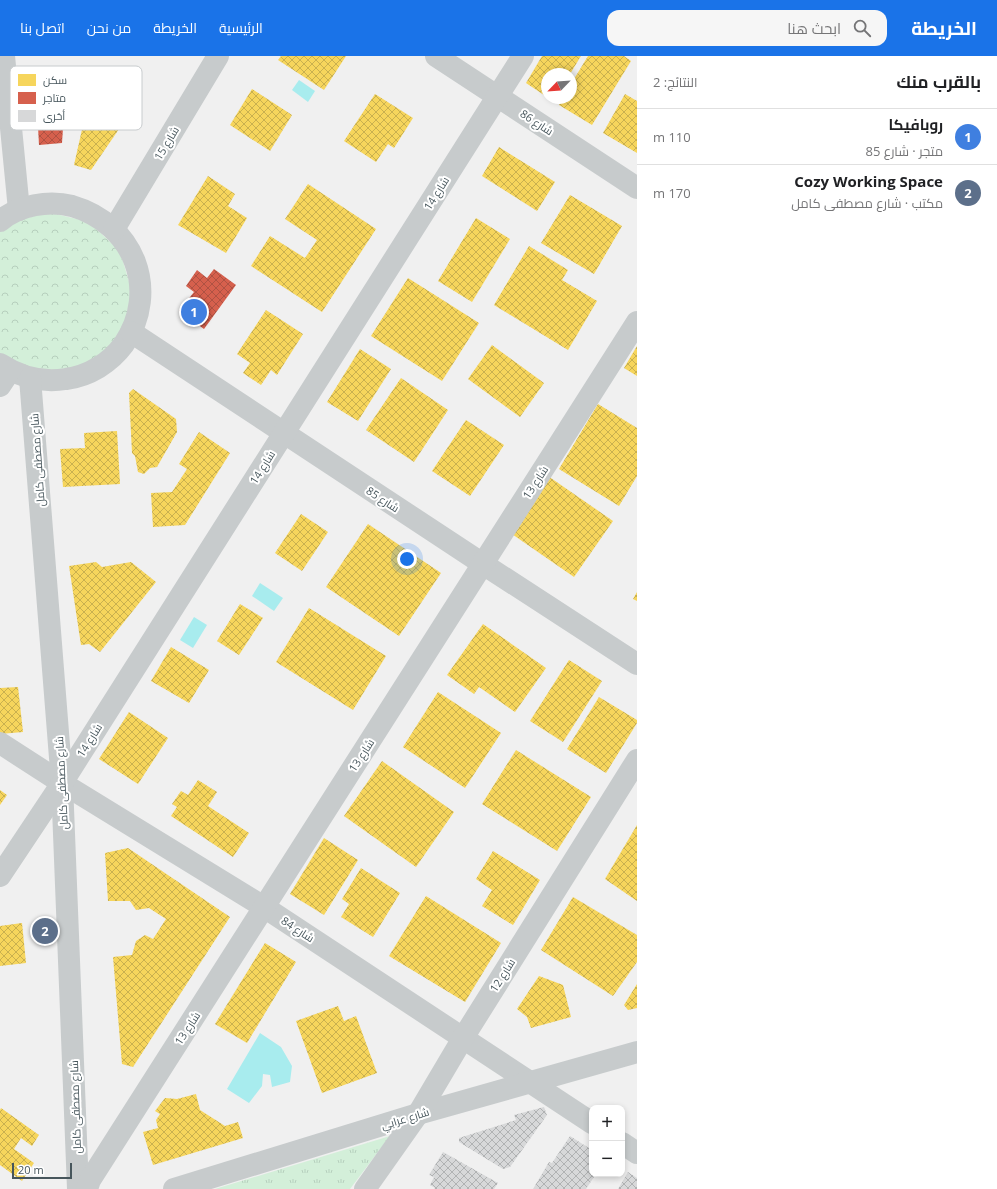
<!DOCTYPE html>
<html lang="ar">
<head>
<meta charset="utf-8">
<style>
	:root { --surface:#fff; --page:#f6f6f6; --text:#202124; --muted:#757577; --line:#e0e0e0; --accent:#1a73e8 }
	body { margin:0; font-family:"Open Sans",Cairo,sans-serif; background:var(--page); color:var(--text); direction:rtl }
	.controls { position:absolute; right:12px; bottom:12px; display:grid; overflow:hidden; border-radius:8px; box-shadow:0 2px 6px #0003 }
	.controls button { width:36px; height:36px; display:grid; place-items:center; padding:0; border:0; border-bottom:1px solid var(--line); background:var(--surface); color:var(--text); font:20px sans-serif }
	.compass { position:absolute; left:541px; top:12px; width:36px; height:36px; border-radius:50%; background:var(--surface); box-shadow:0 2px 6px #0003; rotate:245deg }
	.scale { position:absolute; left:12px; bottom:10px; width:60px; box-sizing:border-box; padding-left:4px; border:2px solid #47565c; border-top:0; font-size:11px; line-height:14px; white-space:nowrap; color:#47565c; -webkit-text-stroke:3px #fff; paint-order:stroke }
	.you { position:absolute; left:407px; top:503px; width:14px; height:14px; margin:-10px; border:3px solid #fff; border-radius:50%; background:#1a73e8; box-shadow:0 0 0 6px #1a73e833 }
	.badge { display:grid; place-items:center; width:26px; height:26px; border-radius:50%; background:var(--accent); color:#fff; font-size:13px; font-weight:700 }
	.pin { position:absolute; translate:-50% -50%; border:2px solid #fff; box-shadow:0 1px 4px #0006 }
	.list { margin:0; padding:0; list-style:none }
	h2 { display:flex; justify-content:space-between; align-items:center; height:52px; margin:0; padding:0 16px; font-size:17px }
	h2 small { font-size:13px; font-weight:400; color:var(--muted) }
	.list li { display:grid; grid-template-columns:26px 1fr auto; gap:12px; align-items:center; box-sizing:border-box; height:56px; padding:0 16px; border-top:1px solid var(--line) }
	.list b { display:block; font-size:15px; white-space:nowrap }
	.list p { margin:0; font-size:13px; white-space:nowrap; color:var(--muted) }
	.list em { font-size:13px; font-style:normal; color:var(--muted) }
	.icon { flex:none; width:22px; height:22px; fill:none; stroke:currentColor; stroke-width:2; stroke-linecap:round; stroke-linejoin:round }
	.map { position:relative; flex:none; width:637px; height:1133px; overflow:hidden; direction:ltr }
	header { display:flex; align-items:center; gap:24px; box-sizing:border-box; height:56px; padding:0 20px; background:var(--accent); color:#fff }
	header strong { font-size:19px }
	nav { display:flex; gap:22px; margin-inline-start:auto; font-size:14px }
	.search { width:280px; height:36px; background:var(--page); display:flex; align-items:center; gap:10px; box-sizing:border-box; padding:0 14px; border-radius:12px; color:var(--muted); font-size:15px }
	main { display:flex }
	aside { flex:1; background:var(--surface) }
	.map>svg:first-child { display:block }
</style>
</head>
<body>
<header>
<strong>الخريطة</strong>
<div class="search"><svg class="icon" aria-label="search" viewBox="0 0 24 24"><circle cx="10" cy="10" r="6"/><path d="M15 15l6 6"/></svg>ابحث هنا</div>
<nav><a>الرئيسية</a><a>الخريطة</a><a>من نحن</a><a>اتصل بنا</a></nav>
</header>
<main>
<aside>
<h2>بالقرب منك<small>النتائج: 2</small></h2>
<ul class="list">
<li><span class="badge" style="background:#3f7fe0">1</span><div><b>روبافيكا</b><p>متجر · شارع 85</p></div><em>110 m</em></li>
<li><span class="badge" style="background:#5c6f8a">2</span><div><b>Cozy Working Space</b><p>مكتب · شارع مصطفى كامل</p></div><em>170 m</em></li>
</ul>
</aside>
<div class="map">
<svg width="637" height="1133" viewBox="0 0 637 1133">
	<defs>
		<pattern id="grass-tufts" width="24" height="20" patternUnits="userSpaceOnUse"><rect width="24" height="20" fill="#d3efd9"/><path d="M3 7l-1-3M5 7V3M7 7l1-3M15 17l-1-3M17 17v-4M19 17l1-3" fill="none" stroke="#b6cfbd"/></pattern>
		<pattern id="park-crowns" width="20" height="18" patternUnits="userSpaceOnUse"><rect width="20" height="18" fill="#d3efd9"/><path d="M2 6a3 3 0 1 1 6 0M12 15a3 3 0 1 1 6 0" fill="none" stroke="#b6cfbd"/></pattern>
		<pattern id="homes-cross-hatch" width="8" height="8" patternUnits="userSpaceOnUse"><rect width="8" height="8" fill="#f6d55c"/><path d="M0 0l8 8M0 8l8-8" fill="none" stroke="#c9b04f"/></pattern>
		<pattern id="shops-cross-hatch" width="8" height="8" patternUnits="userSpaceOnUse"><rect width="8" height="8" fill="#d6604d"/><path d="M0 0l8 8M0 8l8-8" fill="none" stroke="#af5243"/></pattern>
		<pattern id="building-cross-hatch" width="8" height="8" patternUnits="userSpaceOnUse"><rect width="8" height="8" fill="#d7d8d9"/><path d="M0 0l8 8M0 8l8-8" fill="none" stroke="#b0b2b3"/></pattern>
	</defs>
	<rect width="100%" height="100%" fill="#f0f0f0"/>
	<path fill="url(#grass-tufts)" d="M390 1080 350 1133H215Z"/>
	<path fill="url(#park-crowns)" d="M48 156 89 166 120 195 132 236 122 278 93 309 52 321 0 301V175L7 168Z"/>
	<g fill="#a8ecee">
		<path d="M299 24 315 35 308 46 292 34Z"/>
		<path d="M260 527 283 542 274 555 252 540Z"/>
		<path d="M194 561 207 569 193 592 180 584Z"/>
		<path d="M260 977 281 991 292 1010 290 1026 272 1031 270 1019 263 1018 262 1030 249 1047 227 1033Z"/>
	</g>
	<g fill="url(#homes-cross-hatch)">
		<path d="M281 0H346L324 34 278 4Z"/>
		<path d="M542 0H581L570 18H547V41L526 27Z"/>
		<path d="M588 0H624L631 5 592 69 559 49 563 42H571V28Z"/>
		<path d="M92 29 132 54 91 114 74 109Z"/>
		<path d="M252 33 292 59 270 95 230 69Z"/>
		<path d="M375 38 413 62 394 92 388 88 376 106 344 85Z"/>
		<path d="M625 38 637 45V97L603 77Z"/>
		<path d="M499 91 555 126 537 155 482 120Z"/>
		<path d="M208 120 235 138 228 150 247 162 226 197 178 169Z"/>
		<path d="M308 128 376 173 322 256 251 210 270 180 305 202 317 184 285 163Z"/>
		<path d="M570 139 622 170 594 218 541 187Z"/>
		<path d="M476 162 510 183 472 246 438 225Z"/>
		<path d="M529 190 568 214 562 224 597 245 568 294 494 249Z"/>
		<path d="M408 222 479 267 442 325 371 280Z"/>
		<path d="M266 254 303 278 277 319 271 314 261 329 243 317 250 307 237 298Z"/>
		<path d="M492 289 544 327 520 361 468 323Z"/>
		<path d="M637 290V320L624 312Z"/>
		<path d="M360 293 391 313 358 365 327 346Z"/>
		<path d="M401 322 448 354 414 406 366 374Z"/>
		<path d="M133 333 176 363 177 376 157 411 150 412 144 418 138 416 135 400 132 397 129 337Z"/>
		<path d="M598 348 637 372V420L619 450 559 413Z"/>
		<path d="M466 364 504 389 470 440 432 415Z"/>
		<path d="M117 375 120 428 63 431 60 393 85 392 84 377Z"/>
		<path d="M199 376 230 397 185 469 153 471 151 437 172 436 187 413 179 408Z"/>
		<path d="M548 420 613 465 574 521 509 476Z"/>
		<path d="M301 458 328 476 302 515 275 497Z"/>
		<path d="M368 468 441 517 399 580 326 531Z"/>
		<path d="M96 506 102 511 131 506 156 526 100 596 89 588 81 589 69 510Z"/>
		<path d="M637 536V545L633 543Z"/>
		<path d="M240 548 263 562 239 599 217 585Z"/>
		<path d="M309 552 386 600 353 654 276 606Z"/>
		<path d="M483 568 546 612 515 656 479 631 474 638 447 619Z"/>
		<path d="M171 591 209 614 189 647 151 625Z"/>
		<path d="M569 604 602 625 563 686 530 665Z"/>
		<path d="M18 631 23 676 0 678V632Z"/>
		<path d="M438 636 501 677 465 732 403 691Z"/>
		<path d="M599 641 637 664V667L606 717 567 693Z"/>
		<path d="M129 656 168 682 138 728 99 703Z"/>
		<path d="M516 694 591 741 557 795 482 748Z"/>
		<path d="M382 705 454 756 416 811 344 760Z"/>
		<path d="M198 724 217 736 208 750 249 777 233 801 171 760 177 751 172 748 181 735 188 739Z"/>
		<path d="M0 734 7 739 0 749Z"/>
		<path d="M637 769V845L605 823Z"/>
		<path d="M324 782 358 804 324 859 290 838Z"/>
		<path d="M128 792 230 861 133 1011 122 1008 113 901 132 899 136 885 145 879 153 883 166 863 149 852 136 854 130 845H108L105 797Z"/>
		<path d="M493 795 540 824 513 869 482 850 492 834 476 823Z"/>
		<path d="M361 812 400 837 373 881 341 861 349 848 342 843Z"/>
		<path d="M426 840 501 887 465 946 389 900Z"/>
		<path d="M573 841 637 879V906L613 940 541 894Z"/>
		<path d="M22 867 26 907 0 910V870Z"/>
		<path d="M265 887 296 906 247 987 215 968Z"/>
		<path d="M539 920 563 929 571 961 531 972 527 961 517 953Z"/>
		<path d="M637 928V952L628 954 624 949Z"/>
		<path d="M338 950 344 965 356 960 377 1017 322 1037 296 965Z"/>
		<path d="M196 1038 200 1054 225 1070 238 1066 243 1082 153 1109 143 1076 158 1072 156 1064 160 1058 155 1055 165 1042 177 1043Z"/>
		<path d="M1 1052 39 1079 32 1090 21 1082 14 1093 34 1107 22 1125 0 1109V1054Z"/>
	</g>
	<g fill="url(#shops-cross-hatch)">
		<path d="M67 13 62 87 39 89 35 16Z"/>
		<path d="M214 213 236 229 204 273 179 255 194 236 186 230 197 214 207 222Z"/>
	</g>
	<g fill="url(#building-cross-hatch)">
		<path d="M544 1051 547 1059 510 1111 503 1113 459 1086V1082L516 1064 514 1059Z"/>
		<path d="M570 1080 592 1094V1118H596L586 1133H533L549 1106 552 1107Z"/>
		<path d="M443 1096 498 1127 494 1133H434L435 1132 430 1129 434 1121 429 1119Z"/>
		<path d="M628 1116 637 1122V1133H618Z"/>
	</g>
	<g fill="none" stroke-linecap="round" stroke-linejoin="round">
		<g stroke="#c7cbcc" stroke-width="22">
			<path d="M4 0 19 154"/>
			<path d="M436 0 637 132"/>
			<path d="M0 165C19 149 49 144 72 150 134 168 160 234 124 288 110 307 89 320 66 323 42 327 20 321 0 308"/>
			<path d="M114 173 218 0"/>
			<path d="M131 276 483 508 637 608"/>
			<path d="M30 322 62 727 78 1133"/>
			<path d="M0 330 10 315"/>
			<path d="M0 687 62 727 264 851 592 1067"/>
			<path d="M0 820 62 727 523 0"/>
			<path d="M622 1087 637 1097"/>
			<path d="M87 1133 90 1124 637 266"/>
			<path d="M174 1133 418 1058 637 996"/>
			<path d="M365 1133 418 1058 463 982 637 704"/>
		</g>
	</g>
	<g text-anchor="middle" dominant-baseline="central" stroke-width="4" stroke-linejoin="round" paint-order="stroke">
		<g font-size="11" fill="#47565c" stroke="#fff">
			<text transform="translate(537 66) rotate(33)">شارع 86</text>
			<text transform="translate(166 87) rotate(-59)">شارع 15</text>
			<text transform="translate(436 137) rotate(-58)">شارع 14</text>
			<text transform="translate(37 404) rotate(-94)">شارع مصطفى كامل</text>
			<text transform="translate(262 411) rotate(-58)">شارع 14</text>
			<text transform="translate(535 426) rotate(-57)">شارع 13</text>
			<text transform="translate(383 443) rotate(33)">شارع 85</text>
			<text transform="translate(89 684) rotate(-58)">شارع 14</text>
			<text transform="translate(361 699) rotate(-57)">شارع 13</text>
			<text transform="translate(61 727) rotate(-93)">شارع مصطفى كامل</text>
			<text transform="translate(298 873) rotate(33)">شارع 84</text>
			<text transform="translate(502 919) rotate(-58)">شارع 12</text>
			<text transform="translate(187 972) rotate(-57)">شارع 13</text>
			<text transform="translate(75 1051) rotate(-92)">شارع مصطفى كامل</text>
			<text transform="translate(405 1062) rotate(-17)">شارع عرابي</text>
		</g>
	</g>
	<rect x="10" y="10" width="132" height="64" rx="6" fill="#fff" stroke="#c8ccce" stroke-width="1"/>
	<rect x="18" y="18" width="18" height="12" fill="#f6d55c"/>
	<rect x="18" y="36" width="18" height="12" fill="#d6604d"/>
	<rect x="18" y="54" width="18" height="12" fill="#d7d8d9"/>
	<g font-size="11" fill="#47565c">
		<text x="43" y="28">سكن</text>
		<text x="43" y="46">متاجر</text>
		<text x="43" y="64">أخرى</text>
	</g>
</svg>
<div class="controls">
<button>+</button>
<button>−</button>
</div>
<svg class="compass" viewBox="-18 -18 36 36"><path d="M0-13l5 13h-10z" fill="#e53935"/><path d="M0 13l5-13h-10z" fill="#757577"/></svg>
<div class="scale">20 m</div>
<div class="you"></div>
<div class="pin badge" style="left:194px;top:256px;background:#3f7fe0">1</div>
<div class="pin badge" style="left:45px;top:875px;background:#5c6f8a">2</div>
</div>
</main>
</body>
</html>
